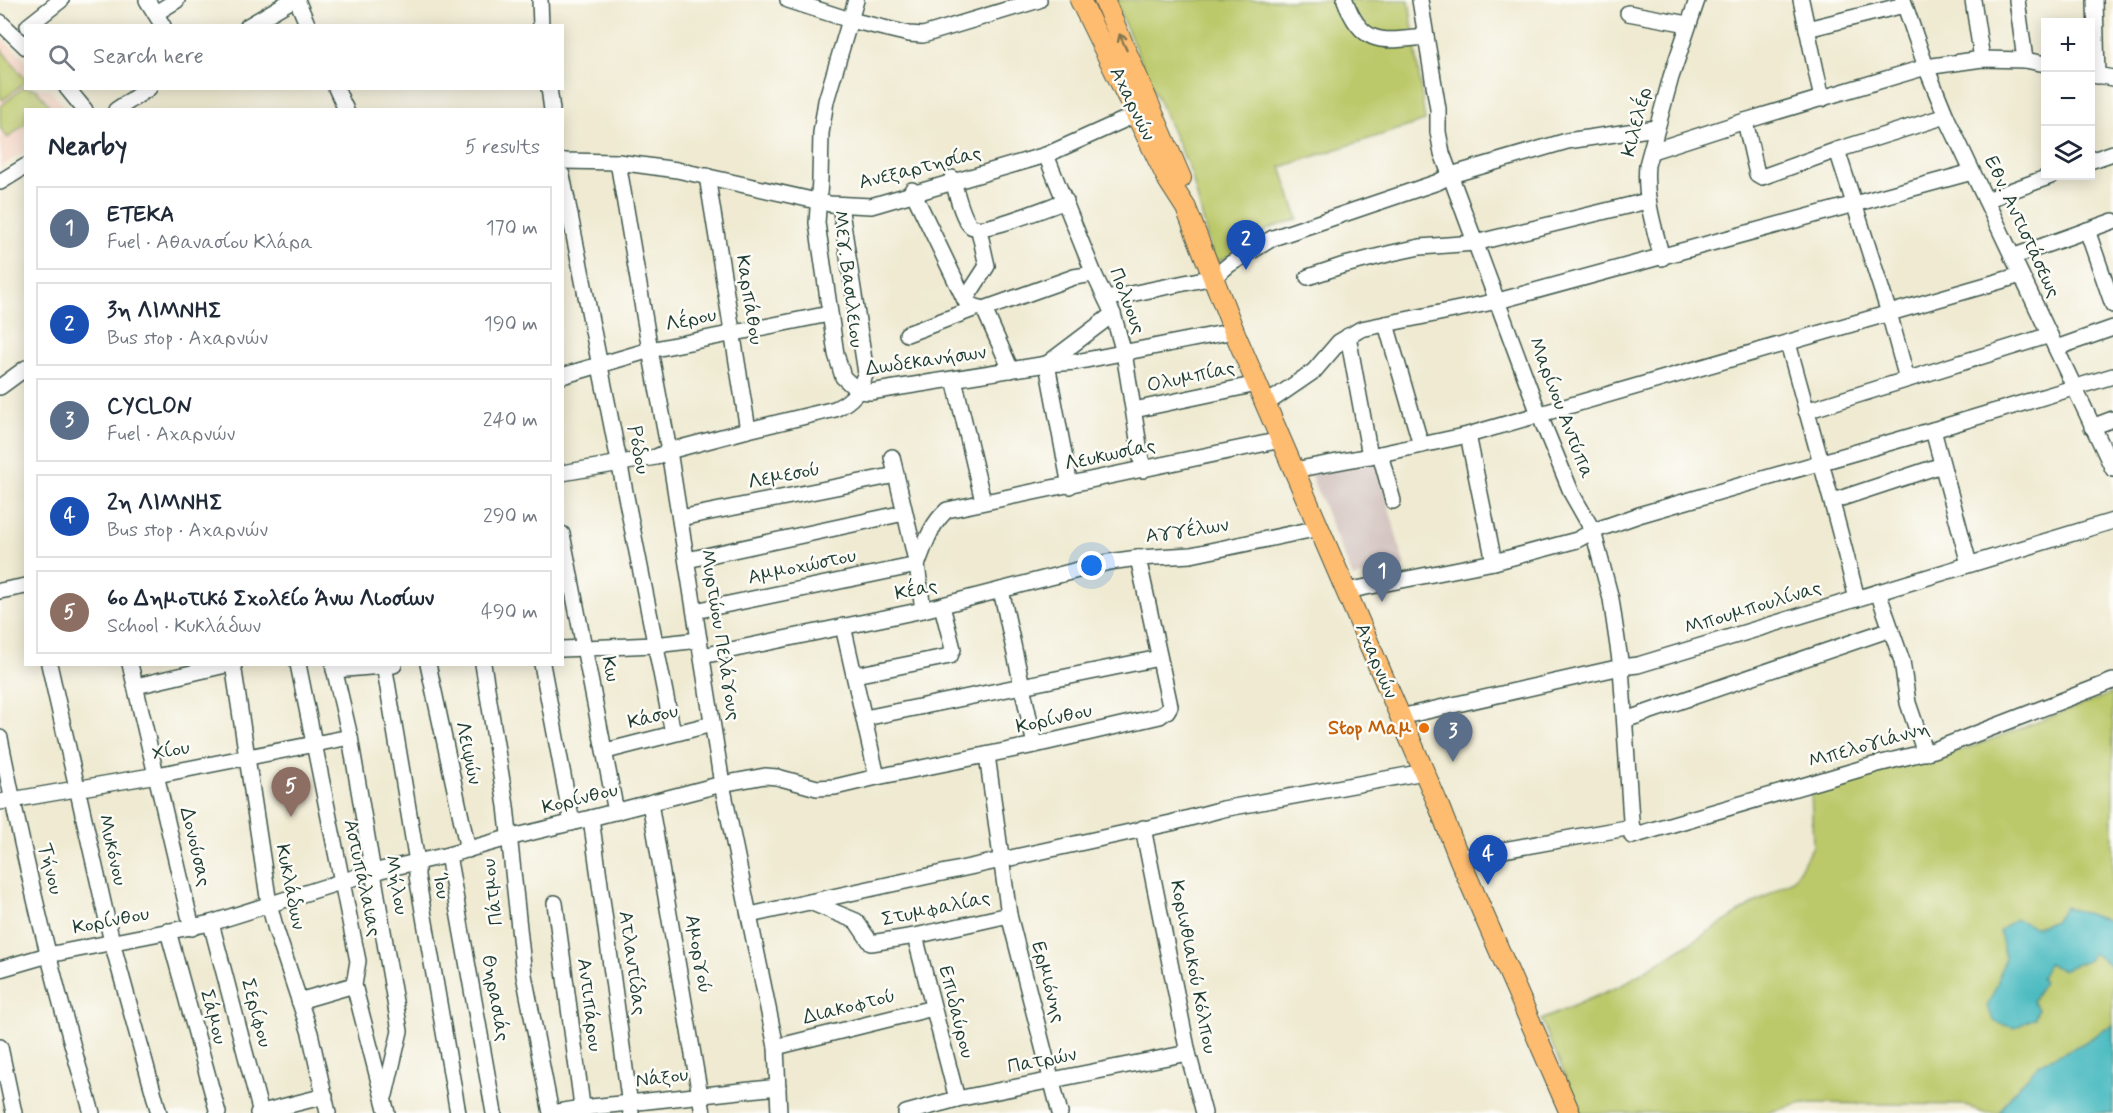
<!DOCTYPE html>
<html lang="en">
<head>
<meta charset="utf-8">
<style>
	:root { --surface:#fff; --page:#f6f6f7; --text:#1f2937; --muted:#747a83; --line:#e0e1e3; --accent:#ea580c }
	body { margin:0; font-family:Mynerve,sans-serif; background:var(--page); color:var(--text) }
	.controls { position:absolute; right:18px; top:18px; display:grid; overflow:hidden; border-radius:0px; box-shadow:0 3px 15px #0003 }
	.controls button { width:54px; height:54px; display:grid; place-items:center; padding:0; border:0; border-bottom:2px solid var(--line); background:var(--surface); color:var(--text); font:30px sans-serif }
	.you { position:absolute; left:1092px; top:566px; width:21px; height:21px; margin:-15px; border:4px solid #fff; border-radius:50%; background:#1a73e8; box-shadow:0 0 0 9px #1a73e833 }
	.badge { display:grid; place-items:center; width:39px; height:39px; border-radius:50%; background:var(--accent); color:#fff; font-size:20px; font-weight:700 }
	.pin { position:absolute; translate:-50% -50px; filter:drop-shadow(0 2px 3px #0008) }
	.pin::after { content:''; position:absolute; top:32px; width:21px; height:18px; background:inherit; clip-path:polygon(0 0,100% 0,50% 100%) }
	.list { margin:0; padding:0; list-style:none }
	h2 { display:flex; justify-content:space-between; align-items:center; height:78px; margin:0; padding:0 24px; font-size:26px }
	h2 small { font-size:20px; font-weight:400; color:var(--muted) }
	.list li { display:grid; grid-template-columns:39px 1fr auto; gap:18px; align-items:center; box-sizing:border-box; height:84px; margin:0 12px 12px; padding:0 12px; border:2px solid var(--line); border-radius:0px }
	.list b { display:block; font-size:22px; white-space:nowrap }
	.list p { margin:0; font-size:20px; white-space:nowrap; color:var(--muted) }
	.list em { font-size:20px; font-style:normal; color:var(--muted) }
	.icon { flex:none; width:33px; height:33px; fill:none; stroke:currentColor; stroke-width:2; stroke-linecap:round; stroke-linejoin:round }
	.map { position:relative; flex:none; width:2113px; height:1113px; overflow:hidden }
	.search { position:absolute; background:var(--surface); box-shadow:0 3px 15px #0003; left:24px; top:24px; width:540px; height:66px; display:flex; align-items:center; gap:15px; box-sizing:border-box; padding:0 21px; border-radius:0px; color:var(--muted); font-size:22px }
	.panel { position:absolute; background:var(--surface); box-shadow:0 3px 15px #0003; left:24px; top:108px; width:540px; height:558px; border-radius:0px }
	.map>svg:first-child { display:block }
</style>
</head>
<body>
<div class="map">
<svg width="2113" height="1113" viewBox="0 0 2113 1113">
	<rect width="100%" height="100%" fill="#fdfcf7"/>
	<filter id="ink" filterUnits="userSpaceOnUse"><feTurbulence type="fractalNoise" baseFrequency=".0167" numOctaves="2"/><feDisplacementMap in="SourceGraphic" scale="12" xChannelSelector="R" yChannelSelector="G"/><feConvolveMatrix kernelMatrix="1 2 1 2 8 2 1 2 1" color-interpolation-filters="sRGB"/></filter>
	<filter id="wash" filterUnits="userSpaceOnUse"><feTurbulence type="fractalNoise" baseFrequency=".008" numOctaves="4" result="noise"/><feDisplacementMap in="SourceGraphic" scale="24" xChannelSelector="R" yChannelSelector="G"/><feGaussianBlur stdDeviation="1.35" result="paint"/><feColorMatrix in="noise" values="0 0 0 0 0 0 0 0 0 0 0 0 0 0 0 0 0 1.4 0 .05"/><feComposite in="paint" operator="in"/></filter>
	<g filter="url(#wash)">
		<rect width="100%" height="100%" fill="#efead1"/>
		<path fill="#f4d3c1" d="M0 37 25 59 26 88 49 89 66 109 26 110 25 151 0 167Z"/>
		<path fill="#d0c0bc" d="M1377 463 1405 567 1353 578 1310 473Z"/>
		<g fill="#bcc96b" stroke="#6e8350" stroke-width="1.5">
			<path d="M1114 0H1409L1425 121 1281 167 1298 219 1268 229 1251 246 1214 263 1191 173Z"/>
			<path d="M0 48 25 79V82L3 100 0 97Z"/>
			<path d="M25 86 26 88 36 89 49 105 43 109 26 110 25 124 8 138 0 128V107Z"/>
			<path d="M2113 693V1113H1983L1966 1105 1803 1103 1766 1113H1581L1541 1020 1622 985 1794 879 1813 846 1811 788 1969 748Z"/>
		</g>
		<g fill="#4cbbc1" stroke="#367c7a" stroke-width="1.5">
			<path d="M2065 907 2113 922V976L2111 966 2093 953 2089 959 2063 970 2048 964 2041 978 2044 982 2032 1001 2038 1009 2035 1018 2014 1028 1995 1022 1987 1007 1997 984 2005 957 2000 931 2015 919 2035 927 2055 921Z"/>
			<path d="M2113 1021V1113H2002L2000 1111 2012 1094 2040 1063 2082 1044 2112 1025Z"/>
		</g>
	</g>
	<g filter="url(#ink)">
		<g fill="none" stroke-linecap="round" stroke-linejoin="round">
			<g stroke="#3e574c" stroke-width="18">
				<g id="minor">
					<path d="M147 0 163 26"/>
					<path d="M297 0 308 26"/>
					<path d="M540 0 541 26"/>
					<path d="M788 0 850 20 909 34 923 35 1039 0"/>
					<path d="M856 0 826 101 821 133 820 180 817 223 836 354 843 377 858 391"/>
					<path d="M1345 0C1362 48 1384 41 1426 37"/>
					<path d="M1420 0 1438 109V132L1442 153 1539 414 1572 494 1593 531 1611 599 1621 667 1632 836 1874 765 1934 750 2113 681"/>
					<path d="M1801 0 1822 99"/>
					<path d="M1903 0 1926 67 1946 116 2113 469"/>
					<path d="M1973 0 1982 59"/>
					<path d="M2017 0 2025 60"/>
					<path d="M2095 0 2097 76"/>
					<path d="M156 13 177 0"/>
					<path d="M1628 13 1688 24"/>
					<path d="M0 22 26 47"/>
					<path d="M28 26 61 0"/>
					<path d="M248 26 292 0"/>
					<path d="M1807 29 1904 5"/>
					<path d="M2090 74 2113 78"/>
					<path d="M67 88 85 110"/>
					<path d="M336 88 346 110"/>
					<path d="M549 88 552 110"/>
					<path d="M116 110 149 88"/>
					<path d="M1745 121 1757 174 1762 177 1837 150 1946 116"/>
					<path d="M1837 150 1889 313 1907 379"/>
					<path d="M1652 151 1745 121 1926 67 1982 59 2025 60 2046 64"/>
					<path d="M1046 155 1094 274 1113 314 1124 353 1143 470"/>
					<path d="M562 161 618 162 677 170 830 204 871 206 1046 155 1137 114"/>
					<path d="M2090 161 2113 153"/>
					<path d="M618 162 650 350 669 451 722 784 776 1047 779 1113"/>
					<path d="M562 175 673 733"/>
					<path d="M707 176 748 430"/>
					<path d="M952 178C956 190 962 219 971 226 982 235 1050 206 1066 201"/>
					<path d="M0 182 26 166"/>
					<path d="M912 190 965 300 969 305 984 309 1011 370"/>
					<path d="M1986 200 2051 176"/>
					<path d="M2087 230 2113 305"/>
					<path d="M2012 257 2113 221"/>
					<path d="M1662 258C1654 227 1644 197 1647 165L1671 77 1697 0"/>
					<path d="M1308 277 1341 266 1392 253 1420 247 1475 243 1647 201"/>
					<path d="M1106 299 1214 277 1230 264 1273 238 1438 182 1451 175 1567 141 1656 128"/>
					<path d="M965 300 987 266 979 230"/>
					<path d="M984 309 1074 277 1094 274"/>
					<path d="M1386 324 1421 445"/>
					<path d="M907 334 976 308"/>
					<path d="M1348 336 1370 456"/>
					<path d="M1788 343C1811 428 1836 513 1857 599"/>
					<path d="M2056 348 2113 328"/>
					<path d="M562 376 650 350 829 314"/>
					<path d="M954 379 983 501"/>
					<path d="M0 387 26 368"/>
					<path d="M858 391 870 392 1047 364 1076 362 1234 331"/>
					<path d="M1266 404 1314 371 1339 342 1361 329 1498 301 1972 172"/>
					<path d="M1134 410 1257 384"/>
					<path d="M1806 411 2050 335"/>
					<path d="M2092 427 2113 419"/>
					<path d="M1933 430 1969 564"/>
					<path d="M1468 435 1494 562"/>
					<path d="M1380 454 1393 501"/>
					<path d="M892 457 917 565 923 610"/>
					<path d="M1294 470 1380 454 1468 435 2021 275"/>
					<path d="M562 473 656 457 669 451 748 430 835 409C854 400 858 392 866 373L840 205"/>
					<path d="M1070 486 1047 364 1113 314"/>
					<path d="M1833 501 1942 465"/>
					<path d="M680 518 896 475"/>
					<path d="M562 534 616 812"/>
					<path d="M687 560 904 513"/>
					<path d="M1001 590 1035 745"/>
					<path d="M0 591 26 586"/>
					<path d="M1346 591 1494 562 1577 540 1593 531 1642 514 1933 430 2113 376"/>
					<path d="M1878 592 1902 661 1908 703 1925 753"/>
					<path d="M695 611 917 565C925 545 930 525 947 510L1281 440"/>
					<path d="M843 626 877 777"/>
					<path d="M562 649 654 645 699 640"/>
					<path d="M702 656 923 610 1109 562 1138 558"/>
					<path d="M49 664 112 942 159 1113"/>
					<path d="M130 664 192 928"/>
					<path d="M233 664 269 904 276 930 310 1033 328 1113"/>
					<path d="M298 664 358 961 354 985 387 1113"/>
					<path d="M333 664 350 737 400 1031 385 1095"/>
					<path d="M384 664 417 862V876L458 1113"/>
					<path d="M428 664 468 850"/>
					<path d="M483 664 506 806 524 975 551 1113"/>
					<path d="M542 664 572 823"/>
					<path d="M334 670 394 665"/>
					<path d="M855 675 950 656 953 649 942 606"/>
					<path d="M136 686 230 664"/>
					<path d="M1400 717 1621 667 1638 665 2113 521"/>
					<path d="M865 718 1159 658"/>
					<path d="M1625 720 1891 629"/>
					<path d="M0 738C25 864 55 990 92 1113"/>
					<path d="M606 751 712 724"/>
					<path d="M987 755 1009 915 1060 1113"/>
					<path d="M0 802 157 775 350 737"/>
					<path d="M650 803 703 1113"/>
					<path d="M591 818 631 1113"/>
					<path d="M1143 828 1188 1053 1204 1113"/>
					<path d="M448 855 494 1113"/>
					<path d="M1459 858 1632 827"/>
					<path d="M810 902 856 921 871 943 915 936 1009 915"/>
					<path d="M555 903 583 1113"/>
					<path d="M750 915 1171 823 1223 809 1424 772"/>
					<path d="M211 923 261 1113"/>
					<path d="M168 931 218 1113"/>
					<path d="M915 936 957 1099"/>
					<path d="M0 969 48 955 211 923 372 872 448 855 508 838 591 818 722 784 765 776 777 777 817 788 835 787 877 777 1035 745 1160 716 1167 711 1170 706 1138 558 1191 555 1319 528"/>
					<path d="M299 1001 354 985"/>
					<path d="M0 1047 14 1113"/>
					<path d="M776 1047 933 1008"/>
					<path d="M258 1113 325 1096"/>
					<path d="M552 1113 582 1108 778 1087"/>
					<path d="M906 1113 957 1099 1188 1053"/>
				</g>
			</g>
			<g stroke="#3e574c" stroke-width="22">
				<g id="major">
					<path d="M1080 0 1168 180 1186 208 1234 331 1438 804 1459 858 1570 1113"/>
					<path d="M1104 0 1181 178"/>
				</g>
			</g>
			<use href="#minor" stroke="#fff" stroke-width="15"/>
			<use href="#major" stroke="#febc70" stroke-width="20"/>
		</g>
		<defs><path id="oneway-shaft" d="M-6 0H5M1.5-3L5.5 0L1.5 3" fill="none" stroke-width="1.6" stroke-linecap="round" stroke-linejoin="round" transform="scale(1.5)"/></defs>
		<use stroke="#83764f" href="#oneway-shaft" transform="translate(1123 42) rotate(-114)"/>
	</g>
	<circle fill="#e8710a" stroke="#fdfcf7" stroke-width="2" cx="1424" cy="728" r="6"/>
	<g text-anchor="middle" dominant-baseline="central" stroke-width="5" stroke-linejoin="round" paint-order="stroke">
		<g font-size="20" fill="#1f3d34" stroke="#fdfcf7">
			<text transform="translate(1132 104) rotate(64)">Αχαρνών</text>
			<text transform="translate(1637 122) rotate(-76)">Κιλελέρ</text>
			<text transform="translate(920 168) rotate(-14)">Ανεξαρτησίας</text>
			<text transform="translate(2022 227) rotate(65)">Εθν. Αντιστάσεως</text>
			<text transform="translate(848 279) rotate(83)">Μεγ. Βασιλειου</text>
			<text transform="translate(749 300) rotate(81)">Καρπάθου</text>
			<text transform="translate(1127 301) rotate(69)">Πολυους</text>
			<text transform="translate(691 320) rotate(-12)">Λέρου</text>
			<text transform="translate(926 361) rotate(-8)">Δωδεκανήσων</text>
			<text transform="translate(1191 377) rotate(-12)">Ολυμπίας</text>
			<text transform="translate(1561 408) rotate(69)">Μαρίνου Αντύπα</text>
			<text transform="translate(638 450) rotate(79)">Ρόδου</text>
			<text transform="translate(1110 455) rotate(-12)">Λευκωσίας</text>
			<text transform="translate(784 476) rotate(-11)">Λεμεσού</text>
			<text transform="translate(1187 531) rotate(-8)">Αγγέλων</text>
			<text transform="translate(802 567) rotate(-12)">Αμμοχώστου</text>
			<text transform="translate(916 590) rotate(-12)">Κέας</text>
			<text transform="translate(1753 608) rotate(-17)">Μπουμπουλίνας</text>
			<text transform="translate(720 635) rotate(81)">Μυρτώου Πελάγους</text>
			<text transform="translate(1376 661) rotate(67)">Αχαρνών</text>
			<text transform="translate(610 669) rotate(79)">Κω</text>
			<text transform="translate(653 717) rotate(-14)">Κάσου</text>
			<text transform="translate(1054 719) rotate(-13)">Κορίνθου</text>
			<text transform="translate(1869 745) rotate(-16)">Μπελογιάννη</text>
			<text transform="translate(171 751) rotate(-11)">Χίου</text>
			<text transform="translate(468 753) rotate(78)">Λειψών</text>
			<text transform="translate(580 799) rotate(-14)">Κορίνθου</text>
			<text transform="translate(195 847) rotate(77)">Δονούσας</text>
			<text transform="translate(112 850) rotate(77)">Μυκόνου</text>
			<text transform="translate(50 869) rotate(77)">Τήνου</text>
			<text transform="translate(362 878) rotate(78)">Αστυπάλαιας</text>
			<text transform="translate(396 885) rotate(80)">Μήλου</text>
			<text transform="translate(441 886) rotate(82)">Ίου</text>
			<text transform="translate(290 887) rotate(79)">Κυκλάδων</text>
			<text transform="translate(493 892) rotate(-97)">Πάτμου</text>
			<text transform="translate(936 909) rotate(-12)">Στυμφαλίας</text>
			<text transform="translate(111 921) rotate(-11)">Κορίνθου</text>
			<text transform="translate(698 954) rotate(80)">Αμοργού</text>
			<text transform="translate(632 963) rotate(82)">Ατλαντίδας</text>
			<text transform="translate(1193 967) rotate(79)">Κορινθιακού Κόλπου</text>
			<text transform="translate(1048 982) rotate(75)">Ερμιόνης</text>
			<text transform="translate(495 998) rotate(80)">Θηρασιάς</text>
			<text transform="translate(589 1005) rotate(83)">Αντιπάρου</text>
			<text transform="translate(849 1007) rotate(-14)">Διακοφτού</text>
			<text transform="translate(956 1012) rotate(76)">Επιδαύρου</text>
			<text transform="translate(256 1013) rotate(75)">Σερίφου</text>
			<text transform="translate(213 1017) rotate(75)">Σάμου</text>
			<text transform="translate(1042 1061) rotate(-11)">Πατρών</text>
			<text transform="translate(662 1078) rotate(-7)">Νάξου</text>
		</g>
		<g font-size="20" font-weight="bold" fill="#c56008" stroke="#fdfcf7" text-anchor="end">
			<text x="1412" y="728">Stop Μαμ</text>
		</g>
	</g>
</svg>
<div class="controls">
<button>+</button>
<button>−</button>
<button><svg class="icon" aria-label="layers" viewBox="0 0 24 24"><path d="M12 4l9 5-9 5-9-5zM3 14l9 5 9-5"/></svg></button>
</div>
<div class="you"></div>
<div class="pin badge" style="left:1382px;top:602px;background:#5c6f8a">1</div>
<div class="pin badge" style="left:1246px;top:270px;background:#1a4fb4">2</div>
<div class="pin badge" style="left:1453px;top:762px;background:#5c6f8a">3</div>
<div class="pin badge" style="left:1488px;top:885px;background:#1a4fb4">4</div>
<div class="pin badge" style="left:291px;top:817px;background:#8d6e63">5</div>
<div class="search"><svg class="icon" aria-label="search" viewBox="0 0 24 24"><circle cx="10" cy="10" r="6"/><path d="M15 15l6 6"/></svg>Search here</div>
<section class="panel">
<h2>Nearby<small>5 results</small></h2>
<ul class="list">
<li><span class="badge" style="background:#5c6f8a">1</span><div><b>ΕΤΕΚΑ</b><p>Fuel · Αθανασίου Κλάρα</p></div><em>170 m</em></li>
<li><span class="badge" style="background:#1a4fb4">2</span><div><b>3η ΛΙΜΝΗΣ</b><p>Bus stop · Αχαρνών</p></div><em>190 m</em></li>
<li><span class="badge" style="background:#5c6f8a">3</span><div><b>CYCLON</b><p>Fuel · Αχαρνών</p></div><em>240 m</em></li>
<li><span class="badge" style="background:#1a4fb4">4</span><div><b>2η ΛΙΜΝΗΣ</b><p>Bus stop · Αχαρνών</p></div><em>290 m</em></li>
<li><span class="badge" style="background:#8d6e63">5</span><div><b>6ο Δημοτικό Σχολείο Άνω Λιοσίων</b><p>School · Κυκλάδων</p></div><em>490 m</em></li>
</ul>
</section>
</div>
</body>
</html>
